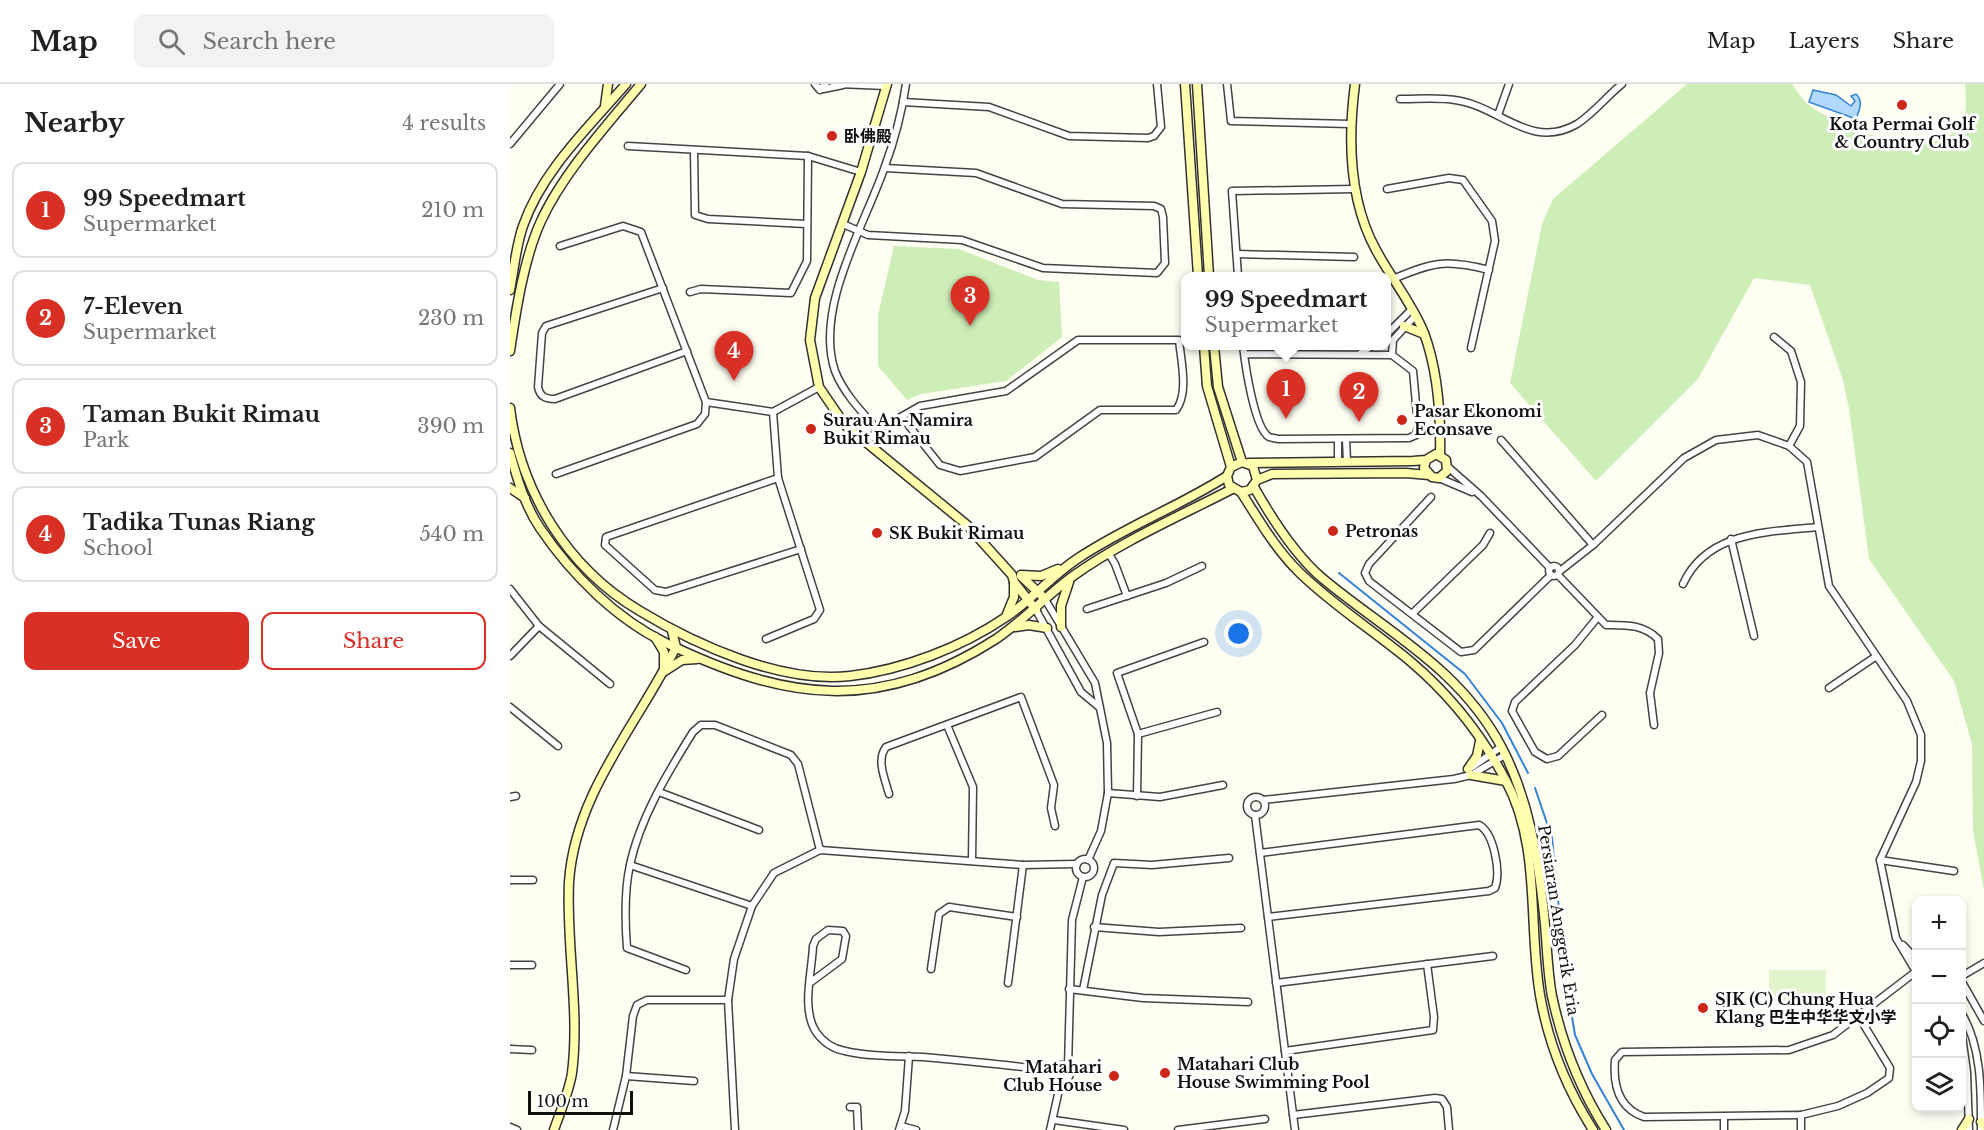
<!DOCTYPE html>
<html lang="en">
<head>
<meta charset="utf-8">
<style>
	:root { --surface:#fff; --page:#f2f2f2; --text:#202124; --muted:#757577; --line:#e0e0e0; --accent:#d93025 }
	body { margin:0; font-family:"Libre Baskerville","Noto Sans SC",serif; background:var(--page); color:var(--text) }
	.controls { position:absolute; right:18px; bottom:18px; display:grid; overflow:hidden; border-radius:12px; box-shadow:0 3px 9px #0003 }
	.controls button { width:54px; height:54px; display:grid; place-items:center; padding:0; border:0; border-bottom:2px solid var(--line); background:var(--surface); color:var(--text); font:30px sans-serif }
	.scale { position:absolute; left:18px; bottom:15px; width:105px; box-sizing:border-box; padding-left:6px; border:3px solid #101010; border-top:0; font-size:16px; line-height:21px; white-space:nowrap; color:#101010; -webkit-text-stroke:4px #fff; paint-order:stroke }
	.you { position:absolute; left:729px; top:550px; width:21px; height:21px; margin:-15px; border:4px solid #fff; border-radius:50%; background:#1a73e8; box-shadow:0 0 0 9px #1a73e833 }
	.badge { display:grid; place-items:center; width:39px; height:39px; border-radius:50%; background:var(--accent); color:#fff; font-size:20px; font-weight:700 }
	.pin { position:absolute; translate:-50% -50px; filter:drop-shadow(0 2px 3px #0008) }
	.pin::after { content:''; position:absolute; top:32px; width:21px; height:18px; background:inherit; clip-path:polygon(0 0,100% 0,50% 100%) }
	.popup { position:absolute; left:671px; top:188px; width:210px; height:78px; box-sizing:border-box; display:grid; place-content:center; border-radius:12px; background:var(--surface); filter:drop-shadow(0 2px 4px #0005); font-size:20px; white-space:nowrap; color:var(--muted) }
	.popup b { font-size:22px; color:var(--text) }
	.popup::after { content:''; position:absolute; left:50%; top:100%; margin-left:-12px; border:12px solid transparent; border-top-color:var(--surface) }
	.list { margin:0; padding:0; list-style:none }
	h2 { display:flex; justify-content:space-between; align-items:center; height:78px; margin:0; padding:0 24px; font-size:26px }
	h2 small { font-size:20px; font-weight:400; color:var(--muted) }
	.list li { display:grid; grid-template-columns:39px 1fr auto; gap:18px; align-items:center; box-sizing:border-box; height:96px; margin:0 12px 12px; padding:0 12px; border:2px solid var(--line); border-radius:12px }
	.list b { display:block; font-size:22px; white-space:nowrap }
	.list p { margin:0; font-size:20px; white-space:nowrap; color:var(--muted) }
	.list em { font-size:20px; font-style:normal; color:var(--muted) }
	.actions { display:flex; gap:12px; padding:18px 24px }
	.actions a { flex:1; padding:14px 0; border:2px solid var(--accent); border-radius:12px; text-align:center; font-size:21px; color:var(--accent) }
	.actions .main { background:var(--accent); color:#fff }
	.icon { flex:none; width:33px; height:33px; fill:none; stroke:currentColor; stroke-width:2; stroke-linecap:round; stroke-linejoin:round }
	.map { position:relative; flex:none; width:1474px; height:1046px; overflow:hidden }
	header { display:flex; align-items:center; gap:36px; box-sizing:border-box; height:84px; padding:0 30px; background:var(--surface); border-bottom:2px solid var(--line) }
	header strong { font-size:28px }
	nav { display:flex; gap:33px; margin-inline-start:auto; font-size:21px }
	.search { width:420px; height:54px; background:var(--page); display:flex; align-items:center; gap:15px; box-sizing:border-box; padding:0 21px; border-radius:12px; color:var(--muted); font-size:22px }
	main { display:flex }
	aside { flex:1; background:var(--surface) }
	.map>svg:first-child { display:block }
</style>
</head>
<body>
<header>
<strong>Map</strong>
<div class="search"><svg class="icon" aria-label="search" viewBox="0 0 24 24"><circle cx="10" cy="10" r="6"/><path d="M15 15l6 6"/></svg>Search here</div>
<nav><a>Map</a><a>Layers</a><a>Share</a></nav>
</header>
<main>
<aside>
<h2>Nearby<small>4 results</small></h2>
<ul class="list">
<li><span class="badge">1</span><div><b>99 Speedmart</b><p>Supermarket</p></div><em>210 m</em></li>
<li><span class="badge">2</span><div><b>7-Eleven</b><p>Supermarket</p></div><em>230 m</em></li>
<li><span class="badge">3</span><div><b>Taman Bukit Rimau</b><p>Park</p></div><em>390 m</em></li>
<li><span class="badge">4</span><div><b>Tadika Tunas Riang</b><p>School</p></div><em>540 m</em></li>
</ul>
<div class="actions"><a class="main">Save</a><a>Share</a></div>
</aside>
<div class="map">
<svg width="1474" height="1046" viewBox="0 0 1474 1046">
	<rect width="100%" height="100%" fill="#fffef3"/>
	<g fill="#ceeeb8">
		<path d="M1177 0H1282C1287 7 1293 17 1300 22 1332 44 1421 82 1450 41 1458 30 1456 13 1455 0H1474V806L1463 746 1462 660 1444 597 1359 475 1339 325 1333 296 1300 201 1244 194 1188 295 1086 397 1000 299 1032 140 1043 115Z"/>
		<path d="M384 162 449 165 528 196 549 198 552 253 496 297 411 310 397 316 368 282V231Z"/>
	</g>
	<path fill="#e1f4cb" d="M1259 886H1316V917L1259 916Z"/>
	<path fill="#b2d8fb" stroke="#3383d9" stroke-width="1.5" d="M1303 6 1326 11 1341 22 1345 17 1341 12 1346 10C1354 17 1349 27 1346 35L1299 18Z"/>
	<g fill="none" stroke-linecap="round" stroke-linejoin="round">
		<g stroke="#3383d9" stroke-width="2">
			<path d="M829 489 955 590 992 639 1018 689"/>
			<path d="M1025 704 1042 754 1055 887"/>
			<path d="M1057 903 1065 951 1082 990 1114 1046"/>
		</g>
		<g stroke="#434343" stroke-width="9">
			<g id="street">
				<path d="M305 0 310 6 315 0"/>
				<path d="M328 0 376 2"/>
				<path d="M717 0 721 37 840 40"/>
				<path d="M313 5 333 1"/>
				<path d="M890 15C908 15 928 13 945 16 990 22 1020 67 1067 40 1083 30 1097 12 1112 0"/>
				<path d="M393 18 479 23 559 52 638 54 644 52 651 43 647 0"/>
				<path d="M988 31 999 0"/>
				<path d="M0 60 50 0"/>
				<path d="M118 62 298 72 351 88"/>
				<path d="M184 67 185 131 198 135 296 140"/>
				<path d="M877 105 939 94 953 96 982 137 985 157 961 264"/>
				<path d="M333 140 358 151 452 156 533 184 647 189 655 179 653 133 651 125 644 122 552 120 466 89 375 84"/>
				<path d="M727 170 844 173"/>
				<path d="M728 192 722 107 845 105"/>
				<path d="M883 195C924 178 935 175 979 186"/>
				<path d="M153 204 36 242 32 249 28 303C30 313 36 315 45 315L177 267"/>
				<path d="M180 208 191 205 281 209 297 177 298 72"/>
				<path d="M876 251 902 225"/>
				<path d="M1264 253 1281 267 1291 298 1290 342 1279 362"/>
				<path d="M733 262C735 279 744 344 759 353 762 354 765 354 768 355L899 354 906 351 908 342 903 287 882 271 734 270"/>
				<path d="M851 269 862 262"/>
				<path d="M882 271 883 256 906 231"/>
				<path d="M196 318 263 328 309 303"/>
				<path d="M368 346C352 328 334 310 325 287 304 225 354 142 374 85 384 58 392 28 396 0"/>
				<path d="M828 355V377"/>
				<path d="M836 355 837 377"/>
				<path d="M991 356 1083 461"/>
				<path d="M356 359 368 346 410 322 496 307 568 256H669C671 277 679 309 666 326H590L525 373 450 387 430 381 392 333"/>
				<path d="M938 383 971 412 1040 484"/>
				<path d="M46 390 187 340 195 330 196 318 131 148 113 142 50 162"/>
				<path d="M268 394 96 453 95 461 145 506 156 508 291 465"/>
				<path d="M929 394 962 408"/>
				<path d="M921 413 859 480 855 489 859 497 951 568 964 566 1041 491"/>
				<path d="M1221 455 1244 552"/>
				<path d="M599 470 605 480 617 512"/>
				<circle cx="1044" cy="487" r="5"/>
				<path d="M1050 487 1083 461 1174 374 1206 356 1248 351 1279 362 1297 378 1319 502 1397 617 1411 651V677L1406 698 1370 776 1386 854 1405 886"/>
				<path d="M1048 491 1096 541C1115 541 1133 540 1148 555L1149 569 1140 609 1144 641"/>
				<path d="M1173 500C1197 447 1258 448 1308 443"/>
				<path d="M0 505 29 542 100 600"/>
				<path d="M536 517 585 599 597 659 598 709 591 747 578 776"/>
				<path d="M577 525 656 499 692 482"/>
				<path d="M526 526 571 608 589 623"/>
				<path d="M903 529 973 461 980 449"/>
				<path d="M1087 534 1065 561 1005 618 1002 627 1025 668 1037 675 1048 672 1092 631"/>
				<path d="M256 555 304 535 310 526 268 394 263 328"/>
				<path d="M0 572 29 542"/>
				<path d="M1319 604 1365 573"/>
				<path d="M0 623 48 662"/>
				<path d="M437 641 463 703 462 777"/>
				<path d="M628 650 707 628"/>
				<path d="M962 683 991 663"/>
				<path d="M149 708 249 746"/>
				<path d="M598 709 650 713 713 701"/>
				<path d="M379 710C375 695 366 676 376 663L511 613 544 701 541 724 545 742"/>
				<path d="M627 712 628 650 607 589 694 558"/>
				<circle cx="746" cy="722" r="9"/>
				<path d="M0 713 6 712"/>
				<path d="M753 716 944 695 961 691 995 671"/>
				<path d="M745 731 785 1046"/>
				<path d="M750 769 969 741C984 749 991 788 985 804L979 807 758 833"/>
				<circle cx="575" cy="784" r="9"/>
				<path d="M1370 776 1444 787"/>
				<path d="M120 781 242 822"/>
				<path d="M0 796H23"/>
				<path d="M584 843 649 848 731 844"/>
				<path d="M1393 861 1406 875"/>
				<path d="M0 881H22"/>
				<path d="M421 885 429 830 439 823 507 833"/>
				<path d="M176 886 117 864C115 837 114 807 120 781 130 734 158 688 183 648L191 641H205L281 671 288 680 310 766"/>
				<path d="M1452 892 1474 879"/>
				<path d="M301 898 332 875 336 852 333 847 318 846 306 855 303 862C302 888 291 925 306 948 313 958 324 965 335 967 361 973 387 972 413 973 457 977 501 981 545 987"/>
				<path d="M1452 898 1474 937"/>
				<path d="M498 899 513 781"/>
				<path d="M766 899 983 872"/>
				<path d="M559 905 633 914 738 918"/>
				<path d="M573 906 592 811 604 779 642 781 719 774"/>
				<path d="M1452 930C1472 964 1471 1008 1471 1046"/>
				<path d="M1349 933 1380 984 1379 994 1357 1009 1328 1022 1291 1031 1134 1033C1108 1024 1103 1000 1105 976L1112 968 1279 966 1323 951 1404 889"/>
				<path d="M1452 952 1457 988 1459 1046"/>
				<path d="M0 965 22 966"/>
				<path d="M775 967 923 946 924 933 917 880"/>
				<circle cx="552" cy="989" r="8"/>
				<path d="M558 983 562 836 573 793"/>
				<path d="M116 992 184 997"/>
				<path d="M340 1023H347L348 1046"/>
				<path d="M783 1031 925 1014 932 1015 937 1023 939 1046"/>
				<path d="M1214 1033V1046"/>
				<path d="M544 1036 614 1046"/>
				<path d="M391 1042 406 1046"/>
				<path d="M0 1043 7 1046"/>
				<path d="M103 1046 116 992 123 932 127 921 137 916H218"/>
				<path d="M225 1046 218 916 224 875 242 822 264 789 310 766 513 781 567 780"/>
				<path d="M389 1046 395 1027 399 972"/>
				<path d="M540 1046 551 997"/>
				<path d="M668 1046 755 1035"/>
				<path d="M1291 1046V1031"/>
			</g>
		</g>
		<g stroke="#323232" stroke-width="11">
			<g id="secondary">
				<path d="M377 0 351 88 305 214 300 256 309 303 335 341 457 441 502 491 504 498 526 526"/>
				<path d="M675 0 688 192"/>
				<path d="M687 0 699 192"/>
				<path d="M845 0C838 54 839 117 866 166 881 194 902 219 914 249 928 287 931 330 930 371"/>
				<path d="M95 22 98 0"/>
				<path d="M0 206C4 185 6 162 13 142 32 87 79 43 116 0"/>
				<path d="M894 242 914 250"/>
				<path d="M694 262 697 302 721 383"/>
				<path d="M704 262 708 303 732 378"/>
				<path d="M0 267C6 226 14 174 31 137 53 89 97 41 131 0"/>
				<path d="M0 324C10 407 57 484 130 527 186 561 272 600 340 592 393 586 452 563 496 533 523 515 543 490 570 473 617 442 670 422 717 392"/>
				<path d="M0 369C7 394 15 422 30 444 61 490 106 535 156 559 276 617 369 630 486 555 514 536 537 511 563 492 612 457 670 432 722 405"/>
				<path d="M739 379 903 377 916 376 926 370 936 376 937 387 929 394 922 393 914 384 916 376"/>
				<path d="M747 396 743 382 732 378 721 383 717 392 719 401 731 408 740 406 747 396 762 390 896 389 919 391"/>
				<path d="M744 403C762 435 784 470 812 494 878 549 950 584 992 664 1019 716 1028 773 1034 830 1037 857 1037 885 1042 912 1052 959 1070 1005 1096 1046"/>
				<path d="M0 404 15 414"/>
				<path d="M731 408C749 436 766 466 790 489 824 522 864 547 900 577 939 610 972 651 996 697 1031 762 1018 840 1030 911 1038 958 1057 1005 1083 1046"/>
				<path d="M511 491 531 492 548 485"/>
				<path d="M511 492 532 512"/>
				<path d="M497 530 504 513V498"/>
				<path d="M505 543 519 541 537 544"/>
				<path d="M551 543V522L559 498"/>
				<path d="M145 553 154 568V583"/>
				<path d="M155 587 172 576 187 575"/>
				<path d="M958 685 967 672 970 657"/>
				<path d="M961 691 996 697"/>
				<path d="M1471 1038 1474 1042"/>
				<path d="M44 1046C50 1028 59 1008 62 989 70 926 56 862 59 798 65 709 128 640 166 563L162 547"/>
				<path d="M1452 1046 1459 1035"/>
			</g>
		</g>
		<use href="#street" stroke="#fff" stroke-width="6"/>
		<use href="#secondary" stroke="#ffffae" stroke-width="8"/>
	</g>
	<g fill="#cd271b" stroke="#fff" stroke-width="2">
		<circle cx="1392" cy="21" r="6"/>
		<circle cx="322" cy="52" r="6"/>
		<circle cx="892" cy="336" r="6"/>
		<circle cx="301" cy="345" r="6"/>
		<circle cx="823" cy="447" r="6"/>
		<circle cx="367" cy="449" r="6"/>
		<circle cx="1193" cy="924" r="6"/>
		<circle cx="655" cy="989" r="6"/>
		<circle cx="604" cy="992" r="6"/>
	</g>
	<g text-anchor="middle" dominant-baseline="central" stroke-width="6" stroke-linejoin="round" paint-order="stroke">
		<g font-size="16" font-weight="bold" fill="#101010" stroke="#fff" text-anchor="start">
			<text x="1392" y="40" text-anchor="middle">Kota Permai Golf<tspan x="1392" dy="18">&amp; Country Club</tspan></text>
			<text x="334" y="52">卧佛殿</text>
			<text x="904" y="327">Pasar Ekonomi<tspan x="904" dy="18">Econsave</tspan></text>
			<text x="313" y="336">Surau An-Namira<tspan x="313" dy="18">Bukit Rimau</tspan></text>
			<text x="835" y="447">Petronas</text>
			<text x="379" y="449">SK Bukit Rimau</text>
			<text x="1205" y="915">SJK (C) Chung Hua<tspan x="1205" dy="18">Klang 巴生中华华文小学</tspan></text>
			<text x="667" y="980">Matahari Club<tspan x="667" dy="18">House Swimming Pool</tspan></text>
			<text x="592" y="983" text-anchor="end">Matahari<tspan x="592" dy="18">Club House</tspan></text>
		</g>
		<g font-size="16" fill="#101010" stroke="#fff">
			<text transform="translate(1049 836) rotate(81)">Persiaran Anggerik Eria</text>
		</g>
	</g>
</svg>
<div class="controls">
<button>+</button>
<button>−</button>
<button><svg class="icon" aria-label="locate" viewBox="0 0 24 24"><circle cx="12" cy="12" r="6"/><path d="M12 2v4M12 18v4M2 12h4M18 12h4"/></svg></button>
<button><svg class="icon" aria-label="layers" viewBox="0 0 24 24"><path d="M12 4l9 5-9 5-9-5zM3 14l9 5 9-5"/></svg></button>
</div>
<div class="scale">100 m</div>
<div class="you"></div>
<div class="pin badge" style="left:776px;top:335px">1</div>
<div class="popup"><b>99 Speedmart</b>Supermarket</div>
<div class="pin badge" style="left:849px;top:338px">2</div>
<div class="pin badge" style="left:460px;top:242px">3</div>
<div class="pin badge" style="left:224px;top:297px">4</div>
</div>
</main>
</body>
</html>
